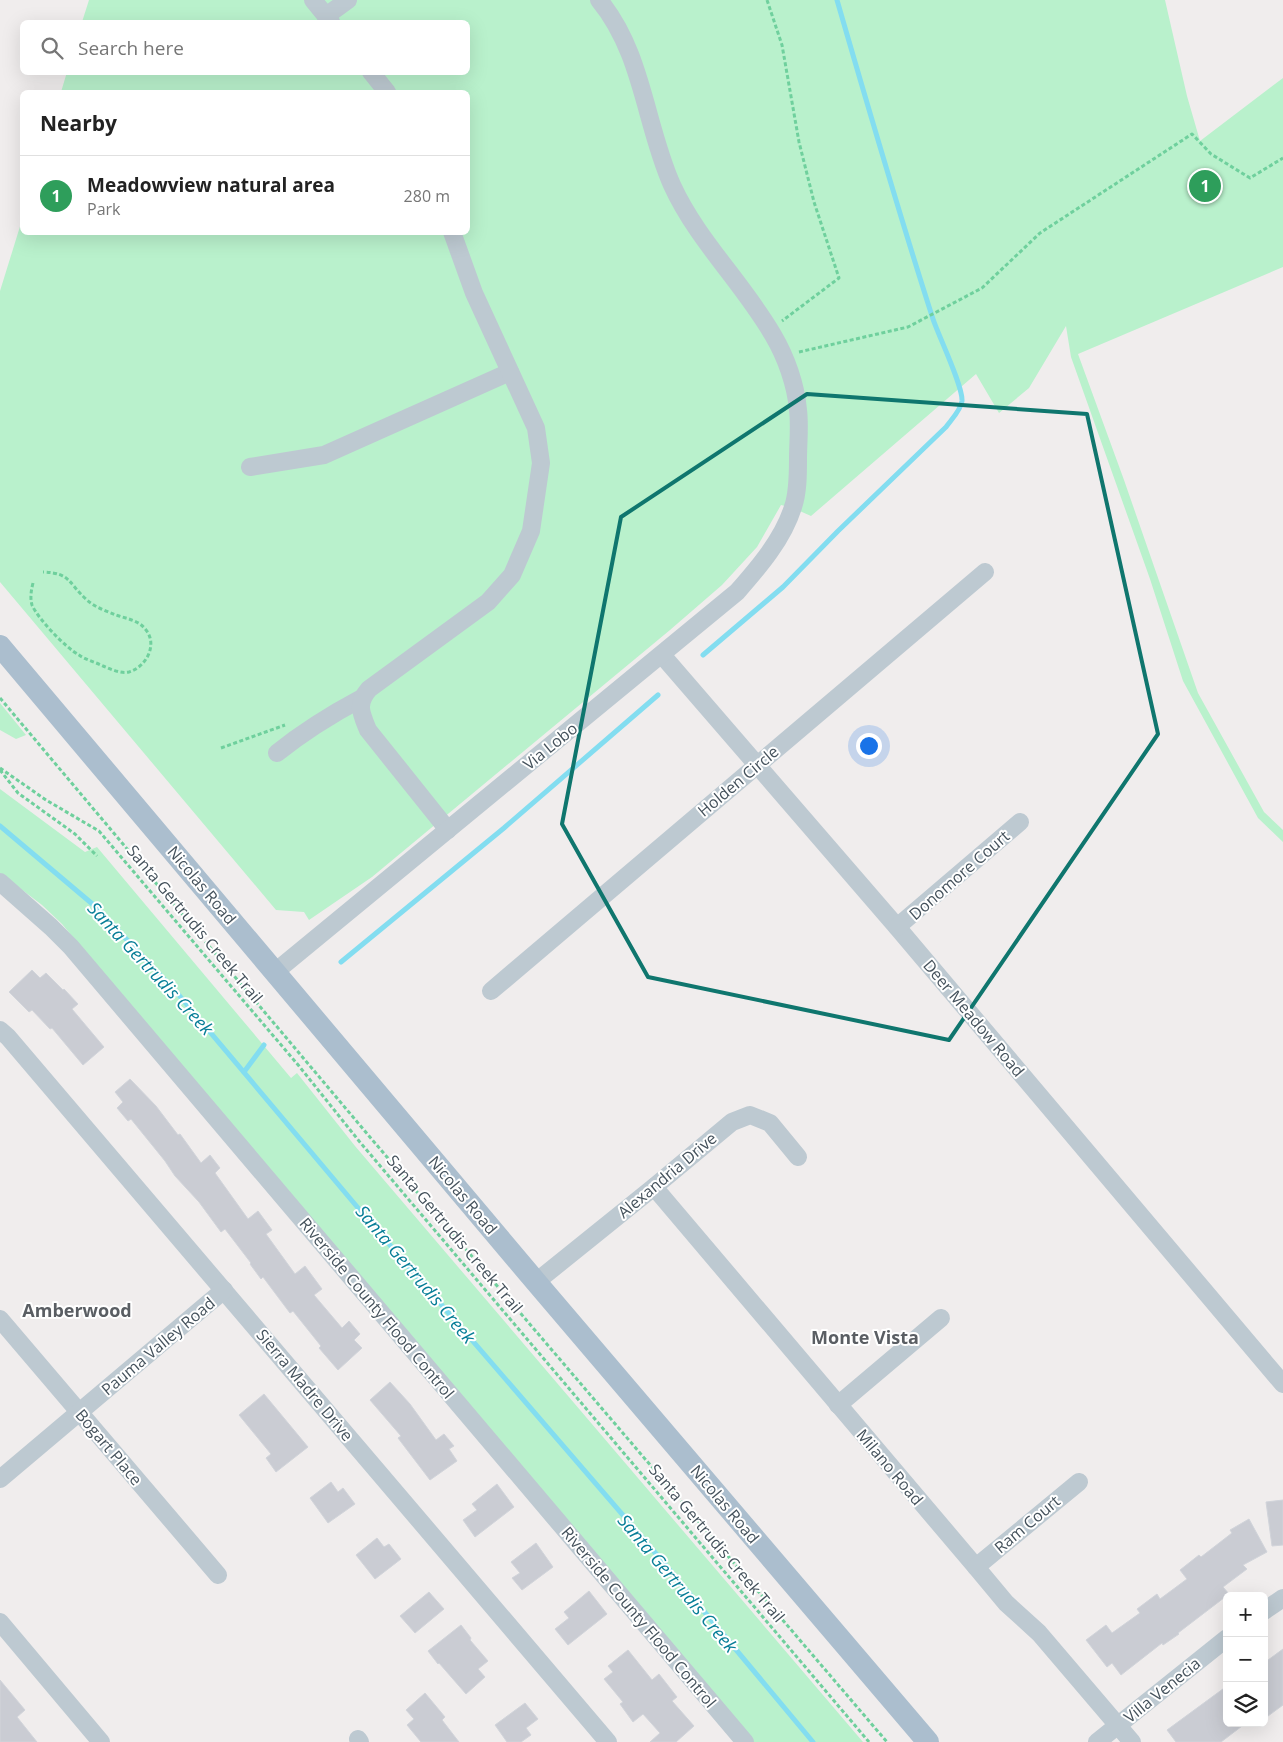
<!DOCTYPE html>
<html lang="en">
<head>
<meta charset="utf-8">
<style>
	:root { --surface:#fff; --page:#f6f6f6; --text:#222; --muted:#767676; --line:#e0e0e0; --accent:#0f76e8 }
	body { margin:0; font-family:"Open Sans",sans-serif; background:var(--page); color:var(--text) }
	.controls { position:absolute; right:15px; bottom:15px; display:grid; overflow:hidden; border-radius:8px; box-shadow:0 5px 20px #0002 }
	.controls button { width:45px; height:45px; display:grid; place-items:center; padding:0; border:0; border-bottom:1px solid var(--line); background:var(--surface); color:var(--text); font:25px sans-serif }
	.you { position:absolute; left:868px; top:745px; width:18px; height:18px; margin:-12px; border:4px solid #fff; border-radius:50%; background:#1a73e8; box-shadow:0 0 0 8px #1a73e833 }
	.badge { display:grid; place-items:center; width:32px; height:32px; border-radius:50%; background:var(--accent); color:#fff; font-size:16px; font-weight:700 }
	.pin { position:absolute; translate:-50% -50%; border:2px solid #fff; box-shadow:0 1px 5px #0006 }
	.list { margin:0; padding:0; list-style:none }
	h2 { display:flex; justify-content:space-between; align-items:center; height:65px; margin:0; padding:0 20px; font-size:21px }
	h2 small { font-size:16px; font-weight:400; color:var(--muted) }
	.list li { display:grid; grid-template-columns:32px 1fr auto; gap:15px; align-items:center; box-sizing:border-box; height:80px; padding:0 20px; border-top:1px solid var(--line) }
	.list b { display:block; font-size:19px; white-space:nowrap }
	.list p { margin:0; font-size:16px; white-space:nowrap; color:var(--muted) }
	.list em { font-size:16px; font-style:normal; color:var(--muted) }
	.icon { flex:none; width:28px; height:28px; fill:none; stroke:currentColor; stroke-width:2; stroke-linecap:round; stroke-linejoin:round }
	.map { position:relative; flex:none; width:1283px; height:1742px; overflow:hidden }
	.search { position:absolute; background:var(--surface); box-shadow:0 5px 20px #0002; left:20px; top:20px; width:450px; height:55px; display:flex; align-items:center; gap:12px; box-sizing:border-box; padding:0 18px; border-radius:8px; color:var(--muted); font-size:19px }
	.panel { position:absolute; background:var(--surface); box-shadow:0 5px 20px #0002; left:20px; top:90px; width:450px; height:145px; border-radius:8px }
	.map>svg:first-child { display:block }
</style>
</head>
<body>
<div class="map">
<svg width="1283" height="1742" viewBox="0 0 1283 1742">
	<rect width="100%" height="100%" fill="#f0eded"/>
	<g fill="#b9f1cc">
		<path d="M89 0H1165L1187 96 1200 141 1283 78V267L1078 354 1124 480 1198 693 1264 812 1283 830V842L1258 818 1183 681 1150 579 1071 357 1066 326 1029 388 999 413 976 374 811 516 793 508 781 505 757 547 722 585 670 630 372 877 309 920 304 912 276 910 0 582V291L22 220V232H468V92H61L67 72H468V22H82Z"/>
		<path d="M0 703 26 735 16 739 0 730Z"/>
		<path d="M0 789 85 852 97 847 291 1078 297 1073 355 1146 863 1742H752L233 1129 62 924 42 905 0 873Z"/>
	</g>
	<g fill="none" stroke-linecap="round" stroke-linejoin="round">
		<g stroke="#83ddf0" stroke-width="5">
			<path d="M703 655 783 587 838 531 946 427C951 420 961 410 962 401 963 386 939 337 933 319 899 214 868 107 837 0"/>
			<path d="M0 826 96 907 178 994 364 1215 647 1543 813 1742"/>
			<path d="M341 962 504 828 658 695"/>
			<path d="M244 1072 264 1045"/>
		</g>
	</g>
	<g fill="#caccd3" stroke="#d1d4da">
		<path d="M32 970 40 978 46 973 63 990 64 989 78 1004 72 1009 104 1047 83 1065 52 1028 50 1029 32 1010 29 1012 9 992Z"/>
		<path d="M130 1079 156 1106 178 1135 180 1134 201 1163 210 1155 220 1168 215 1173 248 1219 258 1211 272 1230 266 1234 295 1274 305 1266 322 1289 314 1295 342 1328 349 1321 360 1334 354 1340 362 1348 338 1370 319 1348 321 1346 293 1311 290 1313 263 1277 261 1279 250 1264 251 1263 225 1229 221 1232 199 1202 175 1176 165 1161 131 1119 128 1121 117 1108 123 1102 115 1092Z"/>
		<path d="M390 1382 410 1404 436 1440 444 1434 454 1446 449 1449 457 1461 430 1480 398 1438 401 1436 370 1400Z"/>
		<path d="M264 1394 308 1447 276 1472 266 1458 271 1454 239 1415Z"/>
		<path d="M331 1482 338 1492 343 1488 355 1504 328 1523 310 1498Z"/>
		<path d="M497 1484 514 1507 475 1537 463 1520 477 1510 472 1504Z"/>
		<path d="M1283 1500V1545L1272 1546 1266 1502Z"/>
		<path d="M1249 1519 1267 1552 1243 1565 1247 1569 1223 1587 1229 1594 1178 1633 1179 1634 1163 1645 1162 1643 1121 1675 1112 1663 1107 1667 1086 1640 1106 1625 1112 1633 1140 1613 1137 1609 1157 1594 1160 1599 1187 1579 1180 1570 1199 1555 1201 1557 1232 1533 1230 1530Z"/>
		<path d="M377 1538 384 1547 389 1544 401 1559 375 1579 356 1555Z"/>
		<path d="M536 1543 553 1567 522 1590 512 1578 520 1573 511 1562Z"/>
		<path d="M589 1591 607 1614 568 1645 555 1629 569 1618 564 1612Z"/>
		<path d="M429 1592 444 1609 415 1633 400 1616Z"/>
		<path d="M461 1625 471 1638 470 1640 488 1661 478 1669 485 1677 466 1694 439 1663 438 1664 428 1651Z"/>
		<path d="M1283 1649V1705L1264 1719V1663Z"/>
		<path d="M628 1650 652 1680 659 1674 677 1697 672 1701 694 1726 676 1742H650L660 1733 643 1714 633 1722 620 1704 623 1702 604 1679 613 1672 608 1666Z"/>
		<path d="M0 1680 25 1710 17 1717 37 1742H0Z"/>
		<path d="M1227 1686V1723H1246L1221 1742H1176L1167 1730Z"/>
		<path d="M425 1693 445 1717 442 1720 459 1742H421L407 1725 414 1719 406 1710Z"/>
		<path d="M525 1703 538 1719 526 1728 531 1735 521 1742H507L495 1725Z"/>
	</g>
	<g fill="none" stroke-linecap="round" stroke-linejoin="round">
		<g stroke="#6fd09d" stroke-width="3" stroke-dasharray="4 2.5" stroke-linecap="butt">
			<path d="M767 0 782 45 799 142 814 202 839 278 782 321"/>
			<path d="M799 352 908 327 982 288 1040 233 1192 134 1211 154 1250 178 1283 158"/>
			<path d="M33 583C31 591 30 598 32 605 38 619 66 648 79 655 86 660 95 662 103 666 111 669 120 674 129 672 146 667 158 645 146 630 139 620 127 619 116 615 106 611 94 607 86 599 68 583 71 573 43 572"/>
			<path d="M0 698 369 1136 887 1742"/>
			<path d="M221 748 285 725"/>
			<path d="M0 768 46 800 99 831 299 1066 359 1141 869 1742"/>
			<path d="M0 770 18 793 75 834 97 856"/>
		</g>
		<g stroke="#bdc9d1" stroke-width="18">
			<path d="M313 0 331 22"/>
			<path d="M326 16 348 0"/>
			<path d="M371 72 387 92"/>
			<path d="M250 467 324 455 510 372"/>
			<path d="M662 655 897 927 1283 1384"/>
			<path d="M277 753C303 732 332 714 362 698"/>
			<path d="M448 830 368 730C361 713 356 704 369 689L488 602 512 575 531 531 541 463 536 428 474 293 452 232"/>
			<path d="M0 882 51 927 71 947 745 1742"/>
			<path d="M897 927 1020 822"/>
			<path d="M275 972 737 592C759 567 783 539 793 507 798 493 798 474 798 459 798 443 800 426 798 410 796 385 786 357 773 335 743 283 697 240 672 185 645 125 643 53 599 0"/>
			<path d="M491 991 985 572"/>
			<path d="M0 1030 8 1037 608 1742"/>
			<path d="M654 1187 976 1567 1006 1603 1039 1633 1132 1742"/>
			<path d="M536 1282 654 1187 732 1122 750 1115 770 1123 798 1157"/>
			<path d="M0 1319 218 1575"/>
			<path d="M838 1405 941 1318"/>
			<path d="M0 1479 224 1290"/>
			<path d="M976 1567 1079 1482"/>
			<path d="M1264 1611 1283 1598"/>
			<path d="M0 1622 101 1742"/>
			<path d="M358 1739 360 1742"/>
			<path d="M1097 1742 1227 1638"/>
		</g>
		<path stroke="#abbece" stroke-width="22" d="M0 646 536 1282 928 1742"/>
	</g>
	<path fill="none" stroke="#0f766e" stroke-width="4" stroke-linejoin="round" d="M807 394 1087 414 1158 734 949 1040 648 977 562 824 621 517Z"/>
	<g text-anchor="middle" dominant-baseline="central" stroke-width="4" stroke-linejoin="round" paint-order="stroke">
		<g font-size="16" fill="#45525c" stroke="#fff">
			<text transform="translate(550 746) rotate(-39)">Via Lobo</text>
			<text transform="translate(738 781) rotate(-40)">Holden Circle</text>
			<text transform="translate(959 875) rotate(-41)">Donomore Court</text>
			<text transform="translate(202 885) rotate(50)">Nicolas Road</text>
			<text transform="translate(195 924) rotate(50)">Santa Gertrudis Creek Trail</text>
			<text transform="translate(974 1018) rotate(50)">Deer Meadow Road</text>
			<text transform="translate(667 1175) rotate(-40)">Alexandria Drive</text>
			<text transform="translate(463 1195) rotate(50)">Nicolas Road</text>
			<text transform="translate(455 1234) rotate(50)">Santa Gertrudis Creek Trail</text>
			<text transform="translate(377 1308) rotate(50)">Riverside County Flood Control</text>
			<text transform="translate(158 1346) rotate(-40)">Pauma Valley Road</text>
			<text transform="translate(305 1385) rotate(50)">Sierra Madre Drive</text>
			<text transform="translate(109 1447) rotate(50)">Bogart Place</text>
			<text transform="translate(890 1467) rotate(50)">Milano Road</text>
			<text transform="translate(725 1504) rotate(50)">Nicolas Road</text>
			<text transform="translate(1027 1524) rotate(-40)">Ram Court</text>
			<text transform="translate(717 1543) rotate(50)">Santa Gertrudis Creek Trail</text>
			<text transform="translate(639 1617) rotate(50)">Riverside County Flood Control</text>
			<text transform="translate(1162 1690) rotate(-39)">Villa Venecia</text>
		</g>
		<g font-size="18" font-style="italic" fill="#077e97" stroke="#fff">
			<text transform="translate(151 968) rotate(47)">Santa Gertrudis Creek</text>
			<text transform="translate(416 1274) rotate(50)">Santa Gertrudis Creek</text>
			<text transform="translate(678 1583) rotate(50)">Santa Gertrudis Creek</text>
		</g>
		<g font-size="18" font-weight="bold" fill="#5a5e63" stroke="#fff">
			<text x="77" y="1310">Amberwood</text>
			<text x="865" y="1337">Monte Vista</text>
		</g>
	</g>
</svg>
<div class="controls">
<button>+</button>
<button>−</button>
<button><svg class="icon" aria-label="layers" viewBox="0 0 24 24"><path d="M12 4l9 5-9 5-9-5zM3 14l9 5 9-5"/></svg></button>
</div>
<div class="you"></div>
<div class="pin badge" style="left:1205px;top:186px;background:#2e9e5b">1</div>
<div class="search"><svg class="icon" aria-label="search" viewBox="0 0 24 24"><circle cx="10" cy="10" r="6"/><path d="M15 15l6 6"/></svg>Search here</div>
<section class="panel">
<h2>Nearby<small></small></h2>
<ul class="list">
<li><span class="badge" style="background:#2e9e5b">1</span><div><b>Meadowview natural area</b><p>Park</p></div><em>280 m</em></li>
</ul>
</section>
</div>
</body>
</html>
